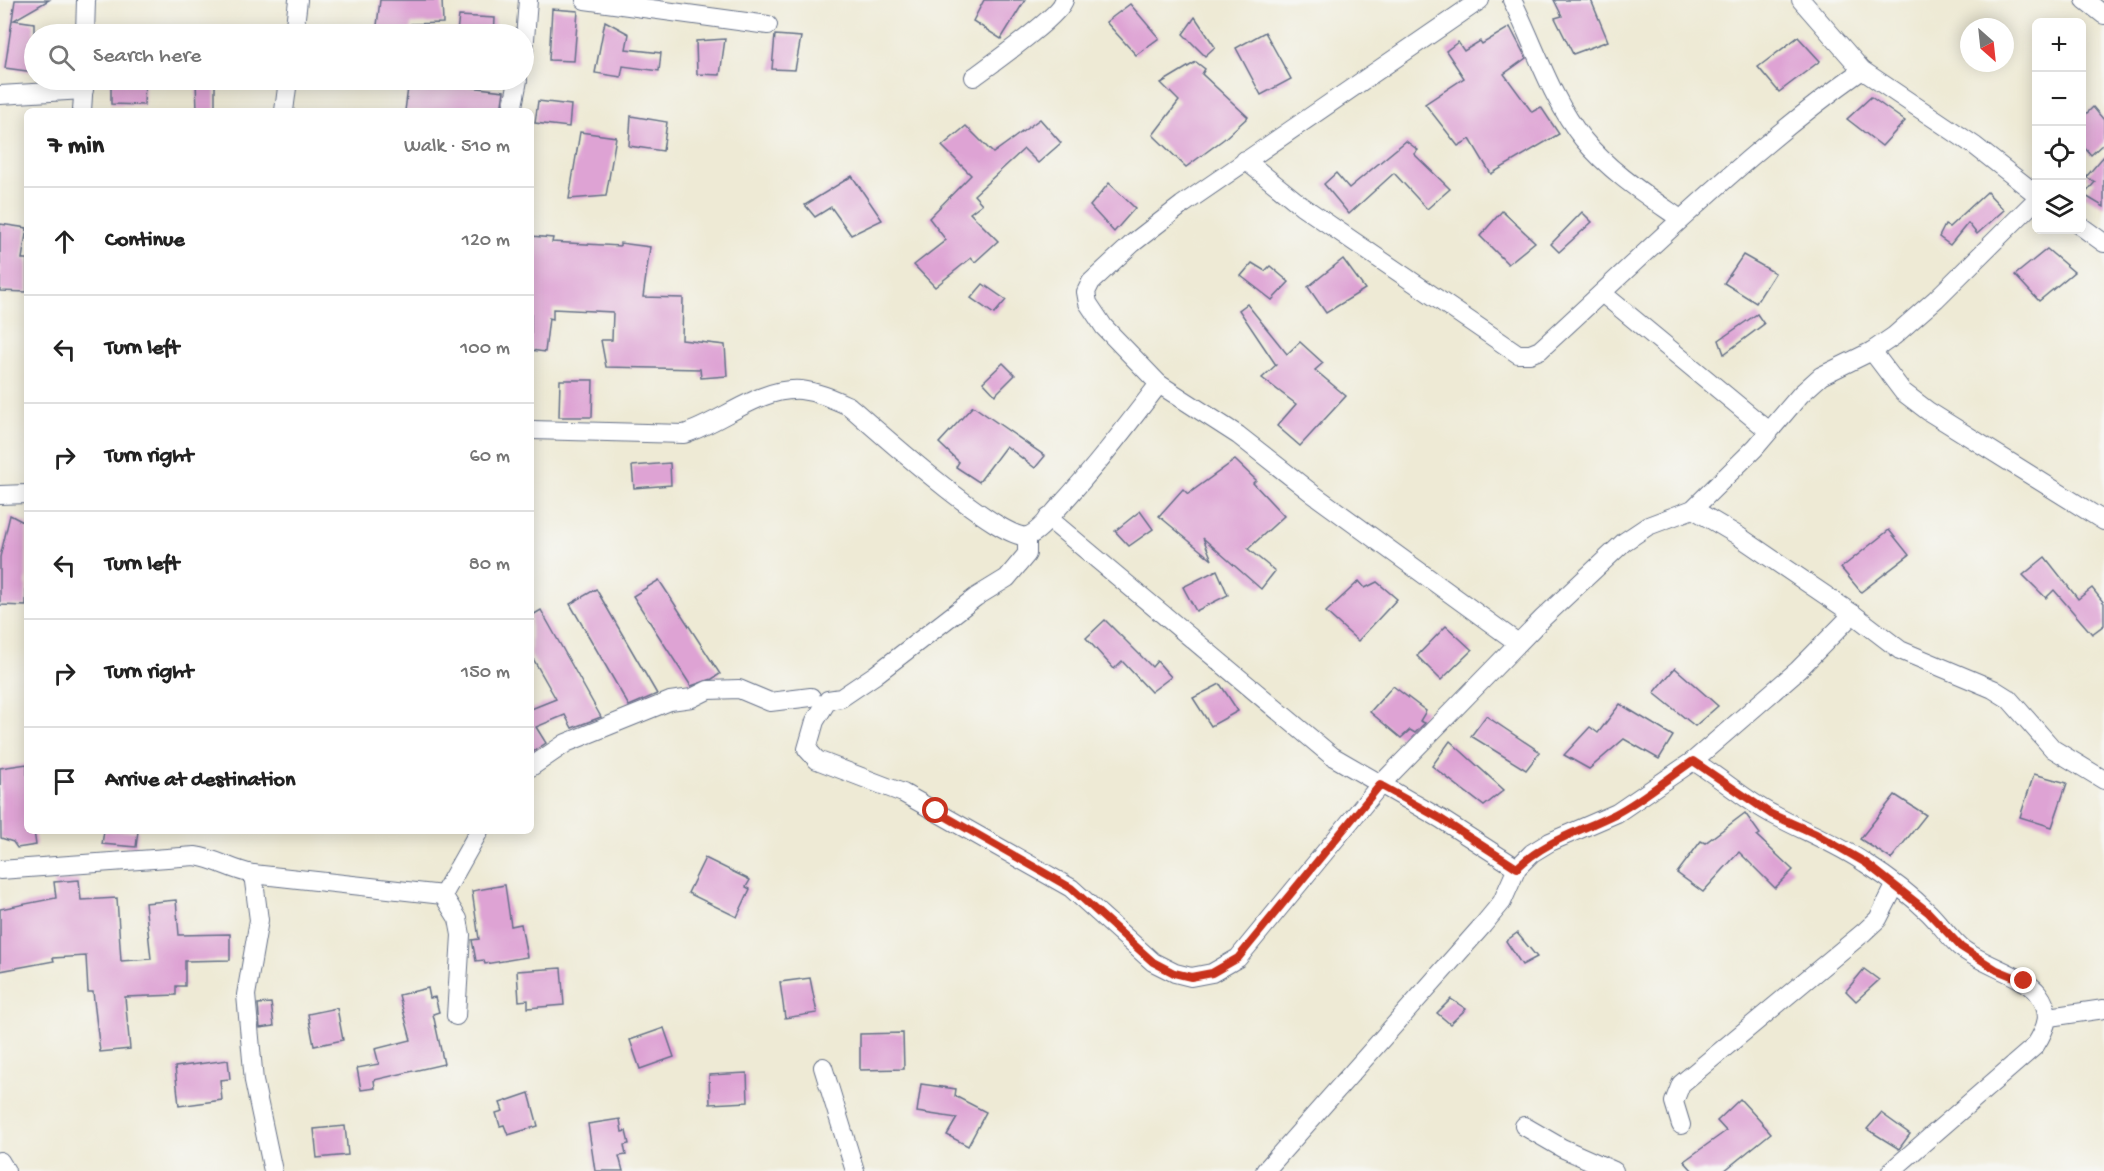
<!DOCTYPE html>
<html lang="en">
<head>
<meta charset="utf-8">
<style>
	:root { --surface:#fff; --page:#f2f2f2; --text:#222; --muted:#767676; --line:#e0e0e0 }
	body { margin:0; font-family:"Gochi Hand",sans-serif; background:var(--page); color:var(--text) }
	.controls { position:absolute; right:18px; top:18px; display:grid; overflow:hidden; border-radius:9px; box-shadow:0 3px 15px #0003 }
	.controls button { width:54px; height:54px; display:grid; place-items:center; padding:0; border:0; border-bottom:2px solid var(--line); background:var(--surface); color:var(--text); font:30px sans-serif }
	.compass { position:absolute; left:1960px; top:18px; width:54px; height:54px; border-radius:50%; background:var(--surface); box-shadow:0 3px 15px #0003; rotate:153deg }
	.stop { position:absolute; width:18px; height:18px; margin:-14px; border:4px solid #c8321e; border-radius:50%; background:#fff }
	.stop.end { background:#c8321e; border-color:#fff; box-shadow:0 2px 6px #0008 }
	.list { margin:0; padding:0; list-style:none }
	h2 { display:flex; justify-content:space-between; align-items:center; height:78px; margin:0; padding:0 24px; font-size:26px }
	h2 small { font-size:20px; font-weight:400; color:var(--muted) }
	.list li { display:grid; grid-template-columns:39px 1fr auto; gap:18px; align-items:center; box-sizing:border-box; height:108px; padding:0 24px; border-top:2px solid var(--line) }
	.list b { display:block; font-size:22px; white-space:nowrap }
	.list em { font-size:20px; font-style:normal; color:var(--muted) }
	.icon { flex:none; width:33px; height:33px; fill:none; stroke:currentColor; stroke-width:2; stroke-linecap:round; stroke-linejoin:round }
	.map { position:relative; flex:none; width:2104px; height:1171px; overflow:hidden }
	.search { position:absolute; background:var(--surface); box-shadow:0 3px 15px #0003; left:24px; top:24px; width:510px; height:66px; display:flex; align-items:center; gap:15px; box-sizing:border-box; padding:0 21px; border-radius:33px; color:var(--muted); font-size:22px }
	.panel { position:absolute; background:var(--surface); box-shadow:0 3px 15px #0003; left:24px; top:108px; width:510px; height:726px; border-radius:9px }
	.map>svg:first-child { display:block }
</style>
</head>
<body>
<div class="map">
<svg width="2104" height="1171" viewBox="0 0 2104 1171">
	<rect width="100%" height="100%" fill="#f6f6f2"/>
	<filter id="ink" filterUnits="userSpaceOnUse"><feTurbulence type="fractalNoise" baseFrequency=".0167" numOctaves="2"/><feDisplacementMap in="SourceGraphic" scale="12" xChannelSelector="R" yChannelSelector="G"/><feConvolveMatrix kernelMatrix="1 2 1 2 8 2 1 2 1" color-interpolation-filters="sRGB"/></filter>
	<filter id="wash" filterUnits="userSpaceOnUse"><feTurbulence type="fractalNoise" baseFrequency=".008" numOctaves="4" result="noise"/><feDisplacementMap in="SourceGraphic" scale="24" xChannelSelector="R" yChannelSelector="G"/><feGaussianBlur stdDeviation="1.35" result="paint"/><feColorMatrix in="noise" values="0 0 0 0 0 0 0 0 0 0 0 0 0 0 0 0 0 1.4 0 .05"/><feComposite in="paint" operator="in"/></filter>
	<g filter="url(#wash)">
		<rect width="100%" height="100%" fill="#eeead5"/>
		<g id="blocks">
			<g fill="#dea3d4">
				<path d="M15 0H49L14 20 34 23V72L5 68Z"/>
				<path d="M380 0H442L443 23 411 24 410 32 397 30 398 34H376Z"/>
				<path d="M984 0H1025L1001 39 973 21Z"/>
				<path d="M1554 0H1591L1608 41 1573 54 1555 18 1562 16Z"/>
				<path d="M1130 4 1159 38 1136 55 1106 22Z"/>
				<path d="M552 9 578 11 574 61 549 60Z"/>
				<path d="M459 16 495 18 494 34 457 32Z"/>
				<path d="M1195 17 1215 47 1205 56 1183 34Z"/>
				<path d="M605 21 629 34 626 49 661 53 659 71 623 66 621 77 595 73Z"/>
				<path d="M1510 27 1526 58 1504 74 1532 112 1541 107 1559 134 1491 174 1470 139 1458 146 1425 104 1464 78 1446 51 1458 42 1464 51 1480 41 1482 44Z"/>
				<path d="M1265 32 1291 79 1261 95 1236 48Z"/>
				<path d="M775 35 801 37 795 70 772 69Z"/>
				<path d="M1798 37 1820 61 1779 92 1758 67Z"/>
				<path d="M725 39 720 75 697 74 696 41Z"/>
				<path d="M1196 62 1205 69 1202 74 1248 117 1224 139 1186 167 1153 135 1179 101 1161 83Z"/>
				<path d="M111 80H145L144 105 111 104Z"/>
				<path d="M196 80H215V111H197Z"/>
				<path d="M409 80 504 91 501 111H405Z"/>
				<path d="M1871 97 1905 121 1882 146 1847 119Z"/>
				<path d="M538 101 571 105 569 127 535 123Z"/>
				<path d="M2093 107 2104 120V143L2091 155 2082 145V118Z"/>
				<path d="M631 116 667 122 663 151 629 146Z"/>
				<path d="M1040 119 1061 143 1038 163 1024 149 974 195 982 204 970 213 998 241 975 262 971 258 935 287 914 265 946 240 929 218 971 175 942 146 966 126 993 153Z"/>
				<path d="M580 132 616 137 606 196 569 199Z"/>
				<path d="M1406 141 1418 150 1414 154 1450 189 1427 209 1394 173 1349 214 1324 184 1336 173 1349 188Z"/>
				<path d="M2104 156V207L2084 195 2095 182 2086 177Z"/>
				<path d="M852 176 882 220 851 235 831 207 815 217 805 205Z"/>
				<path d="M1109 183 1135 208 1114 232 1090 206Z"/>
				<path d="M1987 192 2004 210 1977 234 1968 223 1950 245 1939 237 1945 225 1949 227Z"/>
				<path d="M1502 211 1535 242 1508 264 1480 236Z"/>
				<path d="M1582 212 1592 222 1559 252 1551 244Z"/>
				<path d="M0 224 27 228 22 259H27V292L0 291Z"/>
				<path d="M531 236 553 238 552 242 620 246V243L650 247 643 297 683 298 682 340 725 345 727 376 701 378 700 369 606 367 601 340H612L613 312 553 309V319L549 318 545 352 531 350Z"/>
				<path d="M2047 249 2074 272 2039 301 2015 275Z"/>
				<path d="M1743 255 1775 273 1756 303 1724 283Z"/>
				<path d="M1343 259 1365 289 1326 313 1308 287Z"/>
				<path d="M1252 263 1265 271 1270 266 1289 282 1272 300 1241 276Z"/>
				<path d="M983 284 1006 300 994 314 971 298Z"/>
				<path d="M1247 304 1287 354 1300 342 1323 363 1315 370 1346 396 1300 446 1277 426 1296 404 1262 378 1276 365 1239 310Z"/>
				<path d="M1757 314 1764 324 1724 354 1719 340Z"/>
				<path d="M1003 363 1015 375 995 395 983 382Z"/>
				<path d="M560 380H593L592 417H559Z"/>
				<path d="M973 406 1045 456 1035 468 1006 446 979 482 956 467 959 462 939 443Z"/>
				<path d="M1235 460 1256 480 1253 483 1284 516 1248 549 1275 571 1261 589 1203 538 1212 560 1159 516 1183 489 1188 494Z"/>
				<path d="M670 463 671 485 634 488 632 466Z"/>
				<path d="M1140 511 1153 529 1129 546 1115 531Z"/>
				<path d="M10 515 27 524 26 606 0 605V557Z"/>
				<path d="M1889 530 1909 555 1861 592 1841 568Z"/>
				<path d="M2045 557 2078 599 2092 588 2104 603V625L2092 634 2054 590 2046 598 2023 575Z"/>
				<path d="M1217 570 1228 595 1196 611 1183 587Z"/>
				<path d="M659 580 720 674 712 679 691 686 633 596Z"/>
				<path d="M1359 581 1365 588 1377 582 1397 599 1358 641 1326 612Z"/>
				<path d="M596 589 657 694 629 706 570 604Z"/>
				<path d="M541 610 601 717 572 728 565 715 536 727 546 743 531 753V709L556 699 531 655V616Z"/>
				<path d="M1105 620 1152 667 1157 661 1171 677 1151 692 1122 661 1114 669 1086 638Z"/>
				<path d="M1446 626 1472 650 1441 680 1417 656Z"/>
				<path d="M1675 668 1718 706 1695 726 1654 693Z"/>
				<path d="M1220 684 1238 711 1211 726 1193 698Z"/>
				<path d="M1393 686 1426 711 1420 721 1425 723 1415 733 1410 730 1401 738 1370 712Z"/>
				<path d="M1620 704 1673 736 1659 759 1624 739 1589 769 1564 755 1590 727 1598 733Z"/>
				<path d="M1486 716 1540 752 1526 770 1471 736Z"/>
				<path d="M1450 741 1504 790 1484 806 1432 766Z"/>
				<path d="M27 764V831H34L36 845 17 848 13 842 1 838 0 768Z"/>
				<path d="M2034 774 2067 783 2052 827 2020 817Z"/>
				<path d="M1895 795 1926 815 1891 859 1860 839Z"/>
				<path d="M1745 813 1760 834 1757 836 1793 870 1775 888 1739 852 1703 892 1677 873 1701 841 1705 843Z"/>
				<path d="M104 831H138L136 847 102 844Z"/>
				<path d="M705 858 750 880 746 887 750 889 737 917 688 893Z"/>
				<path d="M79 880 81 900 117 898 121 961 151 959 145 903 176 900 179 935 230 934V960L185 961V986H176V995L125 997 130 1049 100 1052 93 992H88L86 956 53 958 54 961 0 971V909L56 898 54 882Z"/>
				<path d="M505 885 511 926 521 924 527 957 485 964 484 960 476 961 472 940 479 939 472 891Z"/>
				<path d="M1517 933 1537 957 1522 965 1506 941Z"/>
				<path d="M561 968 564 1005 528 1008V1000L519 1001 517 971Z"/>
				<path d="M1864 969 1879 980 1856 1001 1846 991Z"/>
				<path d="M810 978 817 1013 785 1018 780 982Z"/>
				<path d="M428 988 430 998 435 997 439 1012 433 1014 444 1064 374 1080 375 1088 361 1090 357 1068 379 1064 375 1049 411 1040 399 995Z"/>
				<path d="M1451 999 1466 1009 1450 1024 1437 1013Z"/>
				<path d="M271 1003 274 1026 260 1028 258 1004Z"/>
				<path d="M337 1008 343 1040 314 1046 308 1014Z"/>
				<path d="M664 1028 674 1057 640 1069 630 1040Z"/>
				<path d="M903 1033 904 1069 860 1070V1034Z"/>
				<path d="M228 1060 230 1079 220 1080 222 1100 179 1106 175 1067Z"/>
				<path d="M747 1073 748 1102 710 1104 709 1075Z"/>
				<path d="M921 1084 956 1089 955 1096 986 1112 968 1146 947 1135 957 1118 917 1112Z"/>
				<path d="M529 1093 538 1126 508 1135 504 1125 500 1126 496 1113 503 1111 500 1103Z"/>
				<path d="M1740 1099 1771 1133 1724 1171H1693L1684 1161 1726 1131 1717 1121Z"/>
				<path d="M1881 1113 1910 1134 1899 1149 1867 1129Z"/>
				<path d="M620 1119 622 1132 626 1131 629 1144 624 1145 626 1155 619 1156 623 1171H595L588 1124Z"/>
				<path d="M345 1126 348 1155 317 1158 314 1129Z"/>
			</g>
		</g>
	</g>
	<g filter="url(#ink)">
		<use href="#blocks" fill-opacity="0" stroke="#657088" stroke-width="1.5"/>
		<g fill="none" stroke-linecap="round" stroke-linejoin="round">
			<g stroke="#657088" stroke-width="20">
				<g id="minor">
					<path d="M585 0 768 25"/>
					<path d="M1480 0 1182 205 1133 243 1091 282 1086 292 1088 303 1104 327 1159 384 1238 435 1313 494 1518 643"/>
					<path d="M1512 0C1535 46 1551 99 1583 139 1609 171 1646 195 1679 218"/>
					<path d="M1801 0 1862 70 1975 146 2036 194"/>
					<path d="M2085 0 2104 15"/>
					<path d="M85 34 86 0"/>
					<path d="M294 34 298 0"/>
					<path d="M524 52 528 0"/>
					<path d="M974 77C990 65 1061 15 1064 0"/>
					<path d="M0 95 84 90"/>
					<path d="M82 111 84 80"/>
					<path d="M284 111 288 80"/>
					<path d="M512 111 518 80"/>
					<path d="M1245 160 1302 206 1518 354H1530L1540 350C1645 254 1746 152 1862 70"/>
					<path d="M2082 227 2104 243"/>
					<path d="M1602 293 1769 431"/>
					<path d="M1872 351 1903 392 1928 411 2104 521"/>
					<path d="M531 430 684 434C722 422 760 387 801 390 818 392 833 399 849 406 873 427 1003 544 1028 536 1039 532 1050 517 1058 508 1094 469 1126 427 1159 384"/>
					<path d="M0 495 27 494"/>
					<path d="M1048 518 1332 756 1441 819 1517 868"/>
					<path d="M1027 536V554L1007 578 976 597 875 675 841 698 828 700 815 721 807 749 817 760 903 793 1071 888 1153 962 1175 973 1191 977 1212 973 1238 958 1380 785 1543 618 1624 542 1648 526 1693 509 1755 448 1801 394 1821 376 1872 351 1894 336 1936 299 2036 200"/>
					<path d="M1853 614 1900 650 1993 689 2009 699 2053 749 2104 780"/>
					<path d="M1693 761C1720 777 1745 800 1772 814 1803 831 1836 843 1865 863 1887 877 1911 895 1929 913 1940 924 1949 937 1960 947 1980 964 2025 976 2038 993 2053 1013 2047 1027 2035 1046L1891 1171"/>
					<path d="M531 767 566 743 670 701 692 698 708 690 739 689 770 702 811 697"/>
					<path d="M0 870 195 856C217 859 231 870 253 874L443 895 479 831"/>
					<path d="M253 874 259 920 246 995 254 1081 273 1171"/>
					<path d="M443 895 458 919 461 935 456 1016"/>
					<path d="M2049 1017 2104 1009"/>
					<path d="M823 1067 855 1171"/>
					<path d="M1681 1125 1674 1102 1681 1084 1864 932 1878 919 1895 886"/>
					<path d="M1524 1126 1562 1148 1614 1171"/>
					<path d="M0 1161 6 1171"/>
					<path d="M1265 1171 1483 925 1502 902 1517 868 1532 853 1550 842 1617 813 1693 761 1798 670 1853 614 1737 535 1693 509"/>
				</g>
			</g>
			<use href="#minor" stroke="#fff" stroke-width="18"/>
		</g>
	</g>
	<g fill="none" stroke-linecap="round" stroke-linejoin="round" filter="url(#ink)">
		<path stroke="#c8321e" stroke-width="8" d="M936 811 1071 888 1153 962 1174 973 1191 977 1212 973 1238 958 1380 785 1441 819 1517 868C1546 840 1581 831 1615 814 1642 800 1668 778 1693 761L1771 814 1816 834 1866 863 1928 912 1961 947 1997 970 2024 981"/>
	</g>
</svg>
<div class="controls">
<button>+</button>
<button>−</button>
<button><svg class="icon" aria-label="locate" viewBox="0 0 24 24"><circle cx="12" cy="12" r="6"/><path d="M12 2v4M12 18v4M2 12h4M18 12h4"/></svg></button>
<button><svg class="icon" aria-label="layers" viewBox="0 0 24 24"><path d="M12 4l9 5-9 5-9-5zM3 14l9 5 9-5"/></svg></button>
</div>
<svg class="compass" viewBox="-18 -18 36 36"><path d="M0-13l5 13h-10z" fill="#e53935"/><path d="M0 13l5-13h-10z" fill="#767676"/></svg>
<div class="stop" style="left:936px;top:811px"></div>
<div class="stop end" style="left:2024px;top:981px"></div>
<div class="search"><svg class="icon" aria-label="search" viewBox="0 0 24 24"><circle cx="10" cy="10" r="6"/><path d="M15 15l6 6"/></svg>Search here</div>
<section class="panel">
<h2>7 min<small>Walk · 510 m</small></h2>
<ul class="list">
<li><svg class="icon" aria-label="ahead" viewBox="0 0 24 24"><path d="M12 20V5M6 11l6-6 6 6"/></svg><div><b>Continue</b></div><em>120 m</em></li>
<li><svg class="icon" aria-label="left" viewBox="0 0 24 24"><path d="M17 20v-9H6M10 6l-5 5 5 5"/></svg><div><b>Turn left</b></div><em>100 m</em></li>
<li><svg class="icon" aria-label="right" viewBox="0 0 24 24"><path d="M7 20v-9h11M14 6l5 5-5 5"/></svg><div><b>Turn right</b></div><em>60 m</em></li>
<li><svg class="icon" aria-label="left" viewBox="0 0 24 24"><path d="M17 20v-9H6M10 6l-5 5 5 5"/></svg><div><b>Turn left</b></div><em>80 m</em></li>
<li><svg class="icon" aria-label="right" viewBox="0 0 24 24"><path d="M7 20v-9h11M14 6l5 5-5 5"/></svg><div><b>Turn right</b></div><em>150 m</em></li>
<li><svg class="icon" aria-label="arrive" viewBox="0 0 24 24"><path d="M6 21V4h12l-3 4 3 4H6"/></svg><div><b>Arrive at destination</b></div></li>
</ul>
</section>
</div>
</body>
</html>
